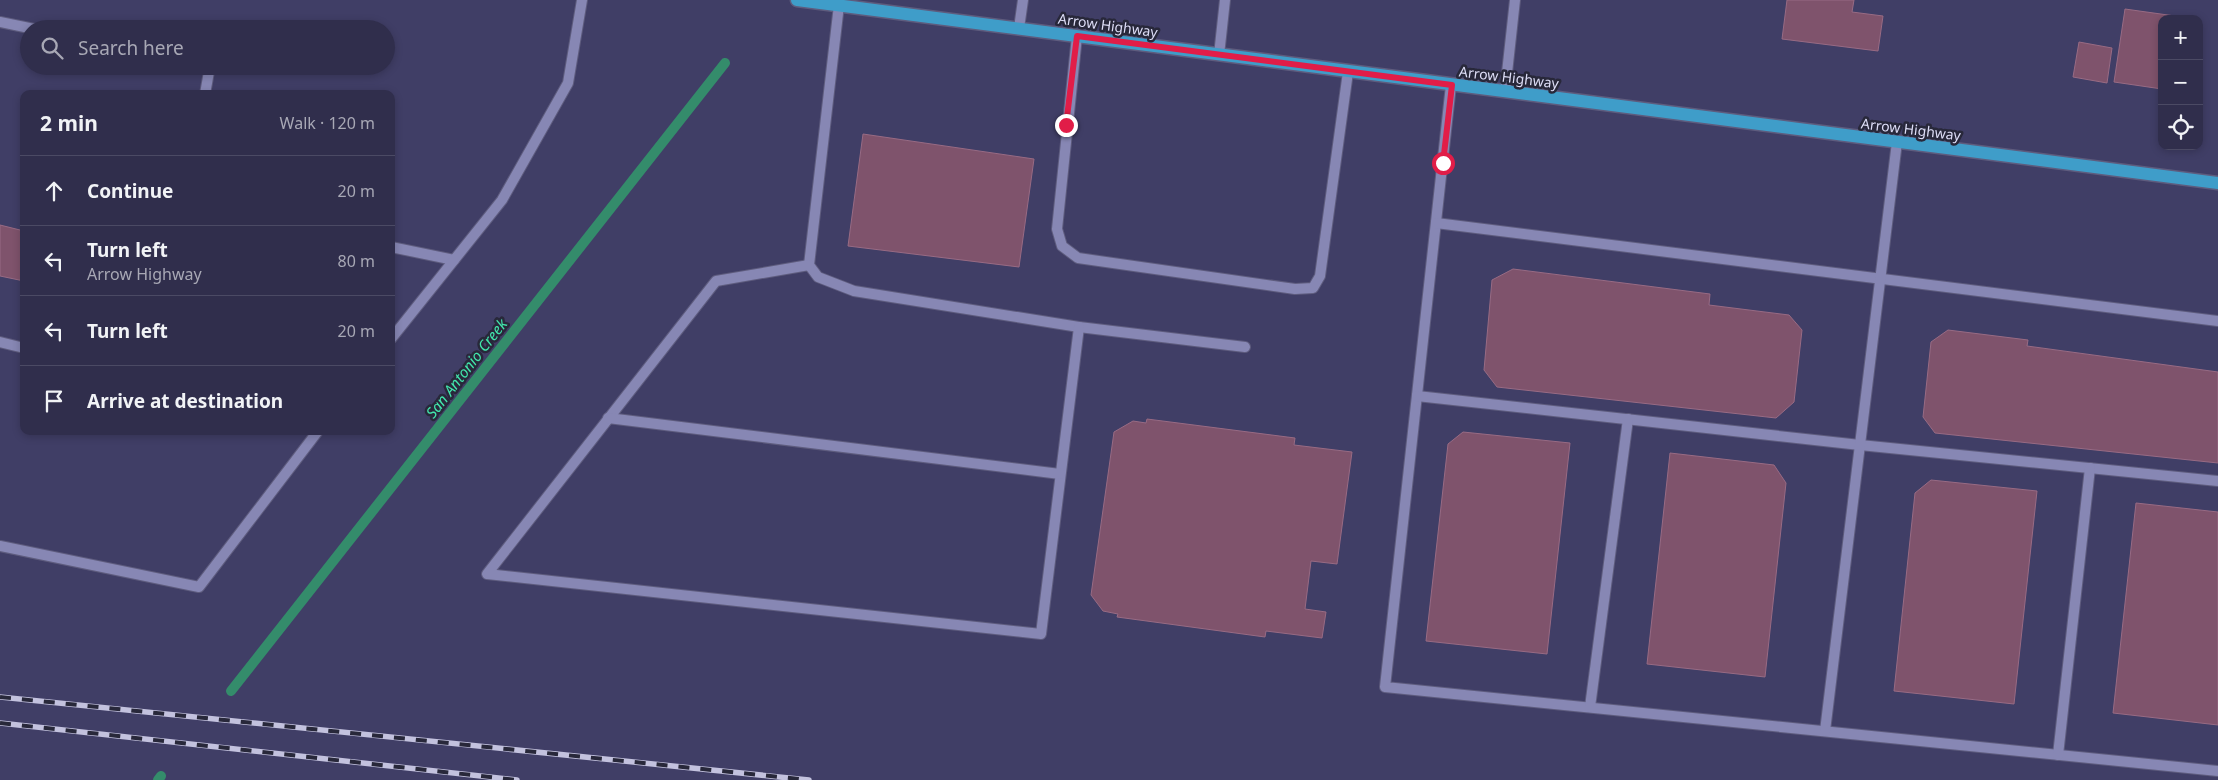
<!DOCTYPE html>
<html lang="en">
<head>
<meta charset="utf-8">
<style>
	:root { --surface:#302e4c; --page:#383653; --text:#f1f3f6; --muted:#a8a8b5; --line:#4b4a64 }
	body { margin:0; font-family:"Noto Sans",sans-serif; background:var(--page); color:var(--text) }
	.controls { position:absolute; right:15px; top:15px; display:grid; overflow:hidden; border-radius:10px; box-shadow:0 2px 8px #0003 }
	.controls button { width:45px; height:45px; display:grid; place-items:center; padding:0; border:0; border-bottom:1px solid var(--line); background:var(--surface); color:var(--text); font:25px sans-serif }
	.stop { position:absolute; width:15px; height:15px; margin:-11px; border:4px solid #e11d48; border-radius:50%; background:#fff }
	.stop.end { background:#e11d48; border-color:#fff; box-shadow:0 1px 5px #0008 }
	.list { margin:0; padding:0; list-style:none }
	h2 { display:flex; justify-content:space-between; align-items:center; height:65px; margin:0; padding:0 20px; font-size:21px }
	h2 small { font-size:16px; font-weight:400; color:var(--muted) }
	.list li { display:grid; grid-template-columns:32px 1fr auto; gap:15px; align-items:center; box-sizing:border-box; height:70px; padding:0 20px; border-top:1px solid var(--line) }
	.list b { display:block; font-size:19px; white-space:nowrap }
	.list p { margin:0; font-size:16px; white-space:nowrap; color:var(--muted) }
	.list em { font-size:16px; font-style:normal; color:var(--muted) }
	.icon { flex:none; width:28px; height:28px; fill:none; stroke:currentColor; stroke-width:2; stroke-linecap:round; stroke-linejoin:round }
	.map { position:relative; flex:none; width:2218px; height:780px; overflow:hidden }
	.search { position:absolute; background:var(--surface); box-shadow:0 2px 8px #0003; left:20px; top:20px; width:375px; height:55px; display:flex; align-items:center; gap:12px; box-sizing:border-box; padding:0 18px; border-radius:28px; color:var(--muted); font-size:19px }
	.panel { position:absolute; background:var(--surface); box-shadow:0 2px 8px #0003; left:20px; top:90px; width:375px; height:345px; border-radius:10px }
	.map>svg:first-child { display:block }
</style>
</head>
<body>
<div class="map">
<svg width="2218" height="780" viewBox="0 0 2218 780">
	<rect width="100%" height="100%" fill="#403e66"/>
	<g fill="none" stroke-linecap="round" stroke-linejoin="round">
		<g stroke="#348c6b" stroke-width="10">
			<path d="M231 691 725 63"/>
			<path d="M158 780 161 776"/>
		</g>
	</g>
	<g fill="#7f536c" stroke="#986b84">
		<path d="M1787 0H1854L1852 12 1883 16 1878 51 1782 39Z"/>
		<path d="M2125 9 2175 16 2174 19H2162V89L2114 82Z"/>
		<path d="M2079 42 2112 48 2107 83 2073 77Z"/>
		<path d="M863 134 1034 159 1019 267 848 246Z"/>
		<path d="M0 225 24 231V281L0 276Z"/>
		<path d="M1513 269 1710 294 1709 305 1789 315 1802 330 1794 402 1776 418 1497 387 1484 370 1492 280Z"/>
		<path d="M1948 330 2028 340 2027 346 2218 372V463L1935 433 1923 417 1931 342Z"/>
		<path d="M1147 419 1295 438 1294 445 1352 452 1337 564 1311 561 1305 609 1326 612 1322 638 1266 631 1265 637 1117 617 1118 614 1103 611 1091 595 1114 432 1133 421 1146 423Z"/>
		<path d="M1463 432 1570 443 1547 654 1426 641 1448 444Z"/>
		<path d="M1670 453 1774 465 1786 483 1765 677 1647 664Z"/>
		<path d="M1931 480 2037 491 2014 704 1894 691 1915 493Z"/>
		<path d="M2136 503 2218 512V725L2113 713Z"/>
	</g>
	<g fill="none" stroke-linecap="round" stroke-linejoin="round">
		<g stroke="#5e5c7e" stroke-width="12">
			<g id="lane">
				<path d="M839 5 809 265 818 277 854 291 1079 327 1245 347"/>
				<path d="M0 22 34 29"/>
				<path d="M1019 28 1023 0"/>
				<path d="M1077 36 1057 229 1062 246 1078 258 1295 289 1313 288 1320 276 1348 72"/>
				<path d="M1219 55 1225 0"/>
				<path d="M1451 85 1385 687 2218 771"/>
				<path d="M1505 91 1515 0"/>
				<path d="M205 94 210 66"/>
				<path d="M1436 223 2218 321"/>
				<path d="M391 247 454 260"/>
				<path d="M809 265 716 281 487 574 1041 634 1079 327"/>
				<path d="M391 339 502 200 568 83 582 0"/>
				<path d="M0 342 24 348"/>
				<path d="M1417 396 1860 445 2218 481"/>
				<path d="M608 418 1060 474"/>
				<path d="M0 546 199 587 318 431"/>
				<path d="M1590 707 1628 419"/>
				<path d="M1825 731 1897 142"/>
				<path d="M2058 755 2090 468"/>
			</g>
		</g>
		<g stroke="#5e5c7e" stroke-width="15">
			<path id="primary" d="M797 0 2218 183"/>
		</g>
		<use href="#lane" stroke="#8787b4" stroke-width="10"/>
		<use href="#primary" stroke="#3f9dc9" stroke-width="12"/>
		<g stroke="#c3c2de" stroke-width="5.5">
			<g id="rail">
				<path d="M0 697 809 780"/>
				<path d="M0 723 517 780"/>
			</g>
		</g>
		<use href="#rail" stroke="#28283a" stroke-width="4" stroke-dasharray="11" stroke-linecap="butt"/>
	</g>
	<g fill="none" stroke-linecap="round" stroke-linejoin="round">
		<path stroke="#e11d48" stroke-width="6" d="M1066 125 1077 36 1452 85 1443 163"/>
	</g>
	<g text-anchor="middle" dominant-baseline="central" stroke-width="5" stroke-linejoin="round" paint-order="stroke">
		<g font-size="14" fill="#dedef7" stroke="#28283a">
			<text transform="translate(1108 25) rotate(8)">Arrow Highway</text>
			<text transform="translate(1509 77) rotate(7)">Arrow Highway</text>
			<text transform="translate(1911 129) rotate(7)">Arrow Highway</text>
		</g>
		<g font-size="15" font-style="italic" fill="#42e6ac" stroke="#28283a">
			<text transform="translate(466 368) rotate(-52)">San Antonio Creek</text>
		</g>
	</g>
</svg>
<div class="controls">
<button>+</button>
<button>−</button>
<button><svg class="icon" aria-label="locate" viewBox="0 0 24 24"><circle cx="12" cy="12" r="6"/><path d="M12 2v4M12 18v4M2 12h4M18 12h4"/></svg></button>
</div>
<div class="stop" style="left:1443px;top:163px"></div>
<div class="stop end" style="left:1066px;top:125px"></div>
<div class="search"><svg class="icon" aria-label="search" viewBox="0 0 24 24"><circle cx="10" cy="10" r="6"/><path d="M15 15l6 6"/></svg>Search here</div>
<section class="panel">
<h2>2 min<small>Walk · 120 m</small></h2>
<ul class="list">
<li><svg class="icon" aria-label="ahead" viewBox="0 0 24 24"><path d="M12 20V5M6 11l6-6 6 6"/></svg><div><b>Continue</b></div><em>20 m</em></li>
<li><svg class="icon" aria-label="left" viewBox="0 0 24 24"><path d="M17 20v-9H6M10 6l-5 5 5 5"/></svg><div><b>Turn left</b><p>Arrow Highway</p></div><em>80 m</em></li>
<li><svg class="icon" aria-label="left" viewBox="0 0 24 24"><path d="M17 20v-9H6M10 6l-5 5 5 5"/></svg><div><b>Turn left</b></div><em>20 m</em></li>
<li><svg class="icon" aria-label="arrive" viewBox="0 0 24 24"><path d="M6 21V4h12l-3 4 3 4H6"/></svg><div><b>Arrive at destination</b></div></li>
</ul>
</section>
</div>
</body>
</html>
